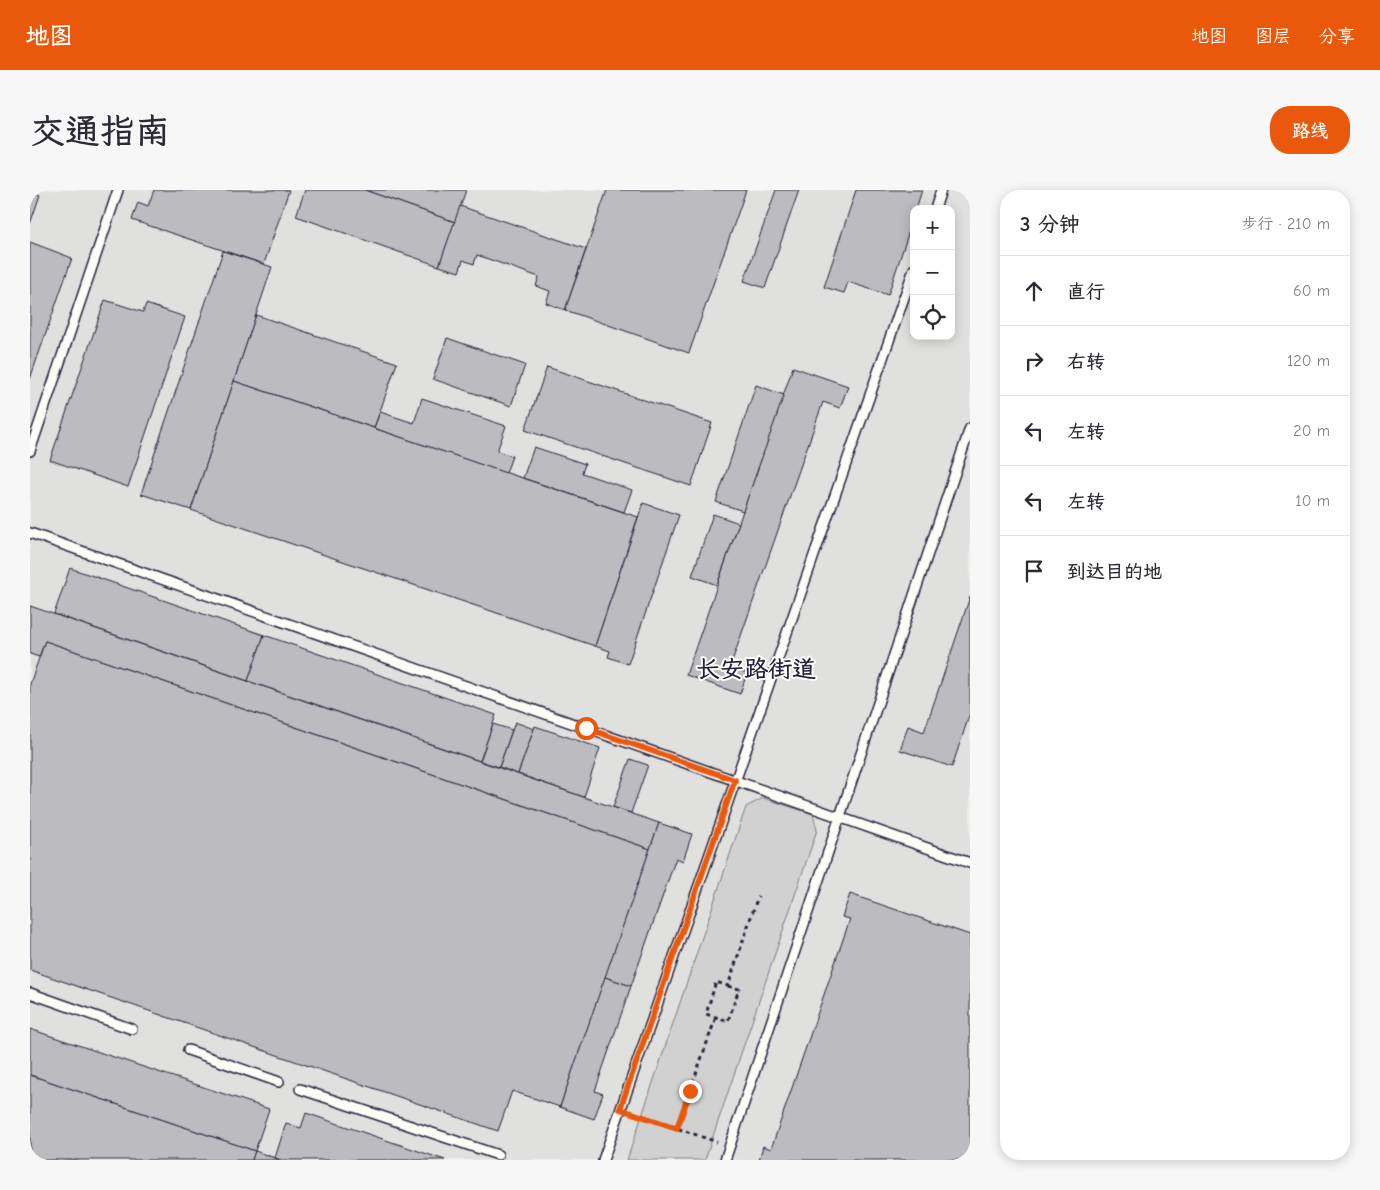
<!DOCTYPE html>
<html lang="zh">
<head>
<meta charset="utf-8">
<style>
	:root { --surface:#fff; --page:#f7f7f7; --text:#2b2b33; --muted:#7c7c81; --line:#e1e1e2; --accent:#ea580c }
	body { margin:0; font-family:"Comic Neue","LXGW WenKai TC",sans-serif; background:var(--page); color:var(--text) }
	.controls { position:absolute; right:15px; top:15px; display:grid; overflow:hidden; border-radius:10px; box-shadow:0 2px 12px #0003 }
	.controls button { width:45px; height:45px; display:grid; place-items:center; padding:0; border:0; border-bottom:1px solid var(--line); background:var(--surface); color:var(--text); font:25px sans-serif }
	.stop { position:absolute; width:15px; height:15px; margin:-11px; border:4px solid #ea580c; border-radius:50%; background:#fff }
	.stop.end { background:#ea580c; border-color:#fff; box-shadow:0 1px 5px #0008 }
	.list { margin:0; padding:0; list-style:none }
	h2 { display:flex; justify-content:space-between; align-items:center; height:65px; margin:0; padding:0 20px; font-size:21px }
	h2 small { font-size:16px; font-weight:400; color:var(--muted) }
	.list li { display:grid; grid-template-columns:32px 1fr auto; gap:15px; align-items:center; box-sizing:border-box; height:70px; padding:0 20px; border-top:1px solid var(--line) }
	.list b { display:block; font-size:19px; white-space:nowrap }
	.list em { font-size:16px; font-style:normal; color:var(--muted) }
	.icon { flex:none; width:28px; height:28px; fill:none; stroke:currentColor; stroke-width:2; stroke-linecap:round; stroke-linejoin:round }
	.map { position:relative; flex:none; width:940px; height:970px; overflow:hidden; border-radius:20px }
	header { display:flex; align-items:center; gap:30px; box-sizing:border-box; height:70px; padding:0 25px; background:var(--accent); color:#fff }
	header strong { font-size:24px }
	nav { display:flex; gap:28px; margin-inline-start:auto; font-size:18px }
	.intro { display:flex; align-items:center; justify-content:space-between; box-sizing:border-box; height:120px; padding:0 30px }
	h1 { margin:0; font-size:35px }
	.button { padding:12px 22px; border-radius:20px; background:var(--accent); color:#fff; font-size:18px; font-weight:700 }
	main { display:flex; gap:30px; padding:0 30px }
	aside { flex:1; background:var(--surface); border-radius:20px; box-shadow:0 2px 12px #0003 }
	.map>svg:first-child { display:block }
</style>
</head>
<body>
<header>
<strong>地图</strong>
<nav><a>地图</a><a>图层</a><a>分享</a></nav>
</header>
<div class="intro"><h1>交通指南</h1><a class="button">路线</a></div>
<main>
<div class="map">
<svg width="940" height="970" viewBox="0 0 940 970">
	<rect width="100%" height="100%" fill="#f0efec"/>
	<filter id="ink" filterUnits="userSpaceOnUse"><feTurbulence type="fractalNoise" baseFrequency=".02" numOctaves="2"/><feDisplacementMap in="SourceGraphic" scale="10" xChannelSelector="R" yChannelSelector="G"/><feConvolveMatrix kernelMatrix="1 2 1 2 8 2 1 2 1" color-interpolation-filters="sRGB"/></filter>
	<g filter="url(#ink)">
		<path fill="#e0e0df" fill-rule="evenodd" d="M0 0H940V970H0ZM884 19H921V146H884Z"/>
		<path fill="#d2d1d1" stroke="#7a7a86" d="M733 608 783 624 787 640 675 970H597L716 617Z"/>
		<g fill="#bcbcc0" stroke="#22223b">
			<path d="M124 0H259L234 74 102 30 108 12 118 16Z"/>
			<path d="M275 0H335L425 32 409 76 266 26Z"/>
			<path d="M335 0H436L425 32Z"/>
			<path d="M577 0H716L659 163 535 120Z"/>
			<path d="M746 0H769L735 98 714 91Z"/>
			<path d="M826 0H892L886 19H884V26L858 105 818 92 814 103 794 97Z"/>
			<path d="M0 2 10 5 0 34Z"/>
			<path d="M430 16 556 59 535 120 516 113 520 101 506 96 509 87 447 65 444 74 433 70 429 82 409 76Z"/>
			<path d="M0 52 42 68 0 189Z"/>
			<path d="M193 61 242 77 161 320 111 304Z"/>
			<path d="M75 110 113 122 116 114 155 127 98 297 20 270Z"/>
			<path d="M226 125 367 173 344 238 204 191Z"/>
			<path d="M417 148 495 175 481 216 403 189Z"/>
			<path d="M517 177 682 233 661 296 495 240Z"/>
			<path d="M763 177 818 196 810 218 793 212 700 477 717 483 710 504 656 485Z"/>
			<path d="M204 191 608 327 565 456 161 320Z"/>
			<path d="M726 195 754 205 713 321 686 312Z"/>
			<path d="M392 208 476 236 467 261 482 266 476 283 344 238 350 222 384 233Z"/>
			<path d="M504 257 555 274 552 283 602 300 594 322 493 288Z"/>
			<path d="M613 313 649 325 598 474 578 467 580 461 565 456Z"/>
			<path d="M683 324 709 333 687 395 662 386Z"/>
			<path d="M40 378 234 445 218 491 24 424Z"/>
			<path d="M940 407V523L922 577 870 560 878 536 894 542Z"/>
			<path d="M0 416 629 633 620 659 15 451 9 467 0 464Z"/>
			<path d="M234 445 466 525 450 571 218 491Z"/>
			<path d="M15 451 620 659 530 917 482 901 468 941 0 780V494Z"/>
			<path d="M485 532 504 539 488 584 469 577Z"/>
			<path d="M463 534 482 540 469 577 450 571Z"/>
			<path d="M505 536 570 558 554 607 488 584Z"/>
			<path d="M600 569 618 575 601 623 583 617Z"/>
			<path d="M629 633 662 644 653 671 646 668 601 796 575 787Z"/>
			<path d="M820 704 940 745V970H729L733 956 741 959 820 729 812 727Z"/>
			<path d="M575 787 601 796 565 901 573 904 564 929 530 917Z"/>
			<path d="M0 839 239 919 225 961 0 885Z"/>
			<path d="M0 885 225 961 222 970H0Z"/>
			<path d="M276 923 415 970H251L245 968 256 933 271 938Z"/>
			<path d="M225 961 245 968 251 970H222Z"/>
		</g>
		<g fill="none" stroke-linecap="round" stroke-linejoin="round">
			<g stroke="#22223b" stroke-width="12">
				<g id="service">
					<path d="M905 19 911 0"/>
					<path d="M0 261 88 0"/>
					<path d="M0 343 940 673"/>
					<path d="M0 803 102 839"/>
					<path d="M158 860 249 892"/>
					<path d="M270 899 468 965"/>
					<path d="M573 970 884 79"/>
					<path d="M695 970 940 238"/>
				</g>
			</g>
			<g stroke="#22223b" stroke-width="3" stroke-dasharray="4 4" stroke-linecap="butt">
				<path d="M698 796 709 799 698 831 676 824 686 792 698 796 728 706"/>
				<path d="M603 923 687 952"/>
				<path d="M647 938 686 827"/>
			</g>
			<use href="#service" stroke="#fdfcf7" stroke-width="9"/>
		</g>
	</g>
	<g fill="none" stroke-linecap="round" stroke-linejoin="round" filter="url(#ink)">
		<path stroke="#ea580c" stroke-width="6" d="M556 538 705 590 590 919 647 938 660 901"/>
	</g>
	<g text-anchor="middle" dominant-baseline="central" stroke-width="4" stroke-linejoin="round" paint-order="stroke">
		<g font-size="24" font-weight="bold" fill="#22223b" stroke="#fdfcf7">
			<text x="726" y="479">长安路街道</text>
		</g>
	</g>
</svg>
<div class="controls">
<button>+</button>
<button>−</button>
<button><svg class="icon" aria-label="locate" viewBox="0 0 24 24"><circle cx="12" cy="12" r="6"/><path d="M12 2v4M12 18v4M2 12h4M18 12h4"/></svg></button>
</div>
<div class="stop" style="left:556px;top:538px"></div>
<div class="stop end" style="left:660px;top:901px"></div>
</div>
<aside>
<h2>3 分钟<small>步行 · 210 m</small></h2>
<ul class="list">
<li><svg class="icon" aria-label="ahead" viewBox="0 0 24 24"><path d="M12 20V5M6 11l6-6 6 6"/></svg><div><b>直行</b></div><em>60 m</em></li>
<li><svg class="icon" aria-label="right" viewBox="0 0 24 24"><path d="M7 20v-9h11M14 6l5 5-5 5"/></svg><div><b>右转</b></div><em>120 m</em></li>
<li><svg class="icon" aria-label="left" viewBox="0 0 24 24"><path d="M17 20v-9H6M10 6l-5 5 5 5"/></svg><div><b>左转</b></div><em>20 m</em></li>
<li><svg class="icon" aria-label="left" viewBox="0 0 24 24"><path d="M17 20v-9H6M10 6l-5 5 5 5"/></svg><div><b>左转</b></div><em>10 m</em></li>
<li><svg class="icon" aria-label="arrive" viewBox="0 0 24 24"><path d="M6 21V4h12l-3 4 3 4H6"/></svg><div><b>到达目的地</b></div></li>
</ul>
</aside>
</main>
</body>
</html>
